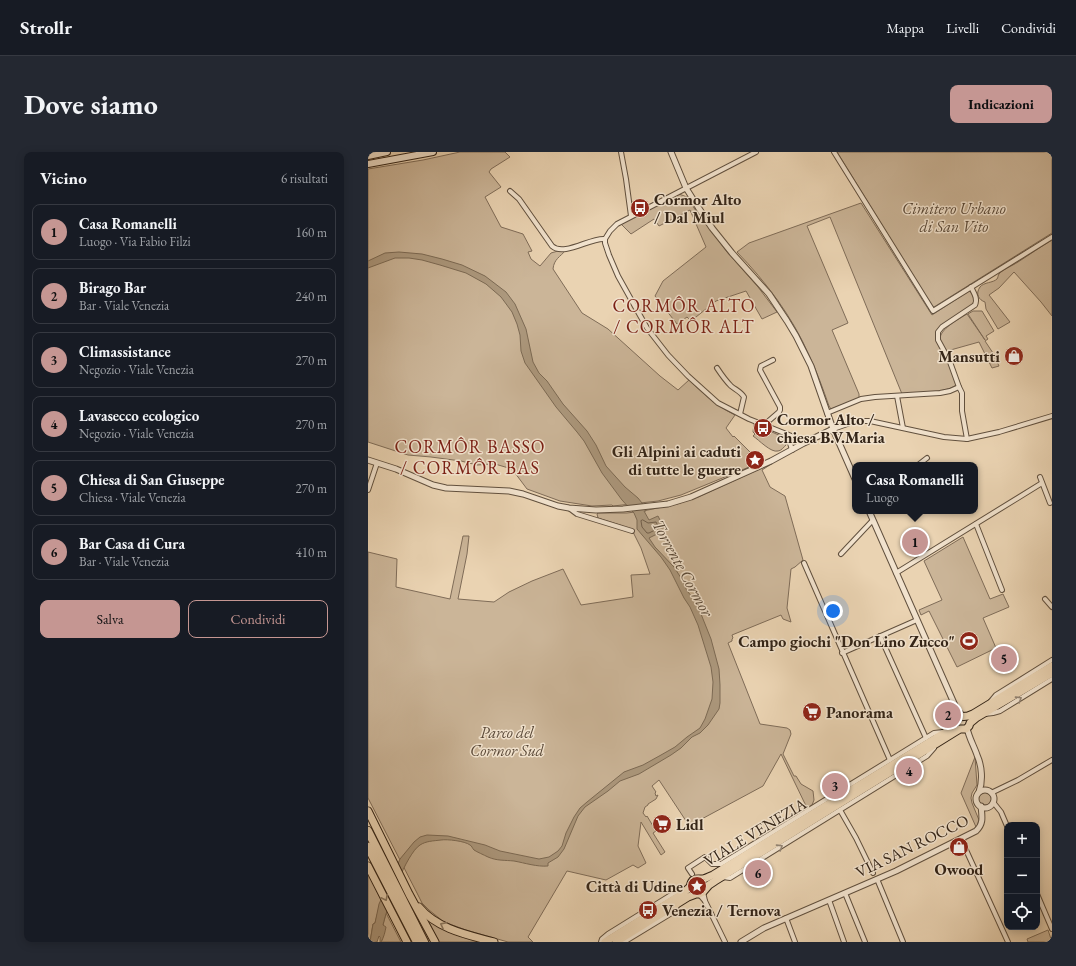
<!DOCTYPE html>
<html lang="it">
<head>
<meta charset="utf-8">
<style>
	:root { --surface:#171b24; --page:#242831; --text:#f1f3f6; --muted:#9ea1a6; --line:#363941; --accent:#c59692 }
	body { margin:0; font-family:"EB Garamond",serif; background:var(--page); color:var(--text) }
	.controls { position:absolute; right:12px; bottom:12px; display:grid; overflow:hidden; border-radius:8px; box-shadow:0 2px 10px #0003 }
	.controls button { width:36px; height:36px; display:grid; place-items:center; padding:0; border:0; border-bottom:1px solid var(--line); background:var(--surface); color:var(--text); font:20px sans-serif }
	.you { position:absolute; left:465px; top:459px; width:14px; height:14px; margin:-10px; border:3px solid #fff; border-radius:50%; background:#1a73e8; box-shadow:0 0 0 6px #1a73e833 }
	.badge { display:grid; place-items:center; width:26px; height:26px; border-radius:50%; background:var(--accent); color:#111; font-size:13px; font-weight:700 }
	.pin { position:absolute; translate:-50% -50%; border:2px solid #fff; box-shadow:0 1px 4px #0006 }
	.popup { position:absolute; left:484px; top:310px; width:126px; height:52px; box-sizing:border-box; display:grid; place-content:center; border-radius:8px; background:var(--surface); filter:drop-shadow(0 1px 3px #0005); font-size:13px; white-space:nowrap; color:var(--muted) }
	.popup b { font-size:15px; color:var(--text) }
	.popup::after { content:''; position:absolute; left:50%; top:100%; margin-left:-8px; border:8px solid transparent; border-top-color:var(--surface) }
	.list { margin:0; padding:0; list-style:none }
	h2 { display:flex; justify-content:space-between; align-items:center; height:52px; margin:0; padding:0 16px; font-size:17px }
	h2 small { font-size:13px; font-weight:400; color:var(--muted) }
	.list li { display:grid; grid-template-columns:26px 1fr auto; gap:12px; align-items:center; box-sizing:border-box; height:56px; margin:0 8px 8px; padding:0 8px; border:1px solid var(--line); border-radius:8px }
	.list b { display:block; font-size:15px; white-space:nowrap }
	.list p { margin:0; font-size:13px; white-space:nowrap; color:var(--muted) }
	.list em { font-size:13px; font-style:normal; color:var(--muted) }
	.actions { display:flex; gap:8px; padding:12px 16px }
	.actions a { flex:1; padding:9px 0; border:1px solid var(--accent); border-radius:8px; text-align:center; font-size:14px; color:var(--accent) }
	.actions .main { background:var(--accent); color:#111 }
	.icon { flex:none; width:22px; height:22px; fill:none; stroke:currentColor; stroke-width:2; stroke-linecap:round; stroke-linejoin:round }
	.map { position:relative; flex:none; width:684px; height:790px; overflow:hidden; border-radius:8px }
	header { display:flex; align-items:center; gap:24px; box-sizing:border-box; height:56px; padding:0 20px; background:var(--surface); border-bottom:1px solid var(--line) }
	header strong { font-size:19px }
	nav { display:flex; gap:22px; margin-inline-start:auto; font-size:14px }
	.intro { display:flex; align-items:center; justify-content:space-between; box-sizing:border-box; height:96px; padding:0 24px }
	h1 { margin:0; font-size:28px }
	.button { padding:10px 18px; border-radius:8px; background:var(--accent); color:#111; font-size:14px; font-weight:700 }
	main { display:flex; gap:24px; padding:0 24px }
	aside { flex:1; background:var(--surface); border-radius:8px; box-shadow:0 2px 10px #0003 }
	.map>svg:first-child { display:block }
</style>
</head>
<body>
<header>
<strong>Strollr</strong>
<nav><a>Mappa</a><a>Livelli</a><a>Condividi</a></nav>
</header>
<div class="intro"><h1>Dove siamo</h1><a class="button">Indicazioni</a></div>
<main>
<aside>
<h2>Vicino<small>6 risultati</small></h2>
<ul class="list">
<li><span class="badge">1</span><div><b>Casa Romanelli</b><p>Luogo · Via Fabio Filzi</p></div><em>160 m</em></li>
<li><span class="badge">2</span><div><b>Birago Bar</b><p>Bar · Viale Venezia</p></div><em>240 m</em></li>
<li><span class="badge">3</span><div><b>Climassistance</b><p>Negozio · Viale Venezia</p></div><em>270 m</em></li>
<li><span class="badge">4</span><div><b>Lavasecco ecologico</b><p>Negozio · Viale Venezia</p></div><em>270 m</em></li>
<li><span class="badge">5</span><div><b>Chiesa di San Giuseppe</b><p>Chiesa · Viale Venezia</p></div><em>270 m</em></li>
<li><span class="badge">6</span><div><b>Bar Casa di Cura</b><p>Bar · Viale Venezia</p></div><em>410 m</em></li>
</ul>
<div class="actions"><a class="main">Salva</a><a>Condividi</a></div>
</aside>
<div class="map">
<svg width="684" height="790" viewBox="0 0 684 790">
	<rect width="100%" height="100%" fill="#ead3b2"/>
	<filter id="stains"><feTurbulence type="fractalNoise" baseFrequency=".005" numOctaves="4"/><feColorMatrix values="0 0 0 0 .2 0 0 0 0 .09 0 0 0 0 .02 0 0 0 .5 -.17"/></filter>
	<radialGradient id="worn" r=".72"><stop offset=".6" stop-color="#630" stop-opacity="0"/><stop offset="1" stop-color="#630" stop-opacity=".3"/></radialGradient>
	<g fill="#cbb598" stroke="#7f6c58">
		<path d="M92 0H137L142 5 123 17 121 20 133 35 117 45 133 75 155 82 164 99 160 100 163 107 172 114 183 101 190 99 198 98C192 105 186 107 185 117L214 161 240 177 292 224 310 238 321 228C337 243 347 253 367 263L358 276 365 285 366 284 383 301 382 303 385 307 387 311 386 313 313 343 290 349 245 354 244 353 224 354 192 349 159 337 144 317 127 312 109 313 93 309 63 305 40 303 0 290V17L55 8Z"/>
		<path d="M469 0H684V81L566 155 564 154Z"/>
		<path d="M311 42 319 45 326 56 359 100 390 135 409 160 394 167 378 139 348 149 323 169 319 165 309 172 287 144 295 129 338 95 322 58 291 74 286 67 263 82 253 72Z"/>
		<path d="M493 51 564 163 601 139C606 143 607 148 604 154L569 179C565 190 577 201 581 210 584 217 585 225 588 232L587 234C576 241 548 241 534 242L462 65 439 74 480 171 464 178 491 242V246L463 257 461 254C455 237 449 220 441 203 424 164 398 130 369 100L381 91Z"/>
		<path d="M684 88V164L673 150 646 120 631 136 621 143 642 170 630 177 618 157 617 150C611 148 607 142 612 135 616 130 625 131 629 127 630 126 630 123 631 122 635 117 644 114 650 110 661 103 672 95 684 88Z"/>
		<path d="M605 159H614L626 179 618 184 620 187 617 189 625 201 631 214 624 216 611 190 579 199C576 195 573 192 572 188 571 177 591 167 599 162L617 188 600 162Z"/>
		<path d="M386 272 415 285 418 288V293C416 295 413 299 410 299 403 301 391 288 385 284L387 282 385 280Z"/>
		<path d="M405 311 394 318 402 335 417 344 435 408 427 415 423 417 419 456 423 470 415 467 413 463 364 483 365 486 364 487V489L360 491 392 572 419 576 422 578 423 582 415 602 426 624H428L433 632 445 639 446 648 444 653 439 656 413 602 395 634 330 669 324 678 291 628 284 634 288 640 287 641 288 644 290 643 288 647 280 652V653L277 655 275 661 278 665 279 664 288 679 285 681 297 700 293 703 273 670 270 694 278 711 270 716 265 713 238 728 199 719 160 785 165 790H140L98 778 76 770 61 758 54 751 49 741 32 708 0 646V400L29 407 28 435 82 447 95 384H101L99 402 90 447 126 450 141 440 164 429 195 417 213 453 265 445 263 423 282 422 273 396 265 380 255 375V374L230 366 229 362 230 361H259L275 359 309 352 330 345Z"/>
		<path d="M595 385 622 447 635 442 641 455 615 466 628 496 589 515 561 459 553 463 551 458 574 448 556 409Z"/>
		<path d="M607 605 609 633 604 641 603 646 604 651 611 668 610 673 608 675 593 641Z"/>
		<circle cx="617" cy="646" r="7"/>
		<path d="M0 721 13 748 7 771 5 772 2 790H0Z"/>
		<path d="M18 761 33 790H13L14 788 15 773Z"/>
		<path d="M59 767 73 776 115 790H71Z"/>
		<path d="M680 778 684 790H660L659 787Z"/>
	</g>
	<path fill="#ac987d" stroke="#7c6a54" d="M31 100 54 102 74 107 94 113 117 124 138 140 147 152 158 177 165 210 171 221 179 229 195 252 219 279 228 293 238 314 257 335 270 346 274 351 278 359H276L281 368 290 364 294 372H295L297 378 281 386 287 395 306 415 315 429 319 439 328 449 335 467 343 487 351 517 352 533V551L351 557 340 573 332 581 324 585 313 596 303 603 271 622 252 629 240 639 217 655 210 664 196 697 190 705 180 711V714C169 715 157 711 146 709 137 708 129 709 120 705 116 703 109 700 106 698 104 696 104 694 102 693 97 689 79 687 73 688 65 689 58 689 52 693 38 702 19 755 15 773L18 775C17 780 16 785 13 790H12V785L11 784 9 790H2L5 772 7 771 11 752 32 707 46 690 52 685 59 683 80 684 117 693 132 699 166 706 171 707 181 705 190 699 194 694 198 681 206 665 212 656 219 650 256 620 275 613 293 603 307 595 319 585 332 576 337 567 344 547 345 530 343 515 330 473 322 455 316 446 302 418 293 405 269 377V368L266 361 254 348 234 321 216 289 209 280 188 255 157 211 153 199 152 183 149 172 144 160 133 145 118 132 98 121 72 113 54 108 41 106H27L0 116V109L17 101Z"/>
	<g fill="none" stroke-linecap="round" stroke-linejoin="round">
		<path stroke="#705e4a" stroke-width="1" d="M275 368 280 371 288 370 291 376 281 381H279L274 375 273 369Z"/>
		<g stroke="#61503e" stroke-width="6">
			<g id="minor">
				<path d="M253 0 258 27 263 64"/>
				<path d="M388 0 249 72 242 79 237 87V91L241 103 250 124 279 176 300 203 320 224 350 251 381 267 426 285 436 291"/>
				<path d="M466 0 565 159 684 85"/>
				<path d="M142 39 151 47 184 94C196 105 223 85 237 87"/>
				<path d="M349 216C353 222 358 229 363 234 368 238 373 240 376 245L372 262"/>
				<path d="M529 244 535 276"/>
				<path d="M459 261 493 247 507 245 572 241 582 239 591 235"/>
				<path d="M396 273 411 260 412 258V255L392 218 393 214 405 208"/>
				<path d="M465 277 488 269H502L576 285 599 287 631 280 684 264"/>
				<path d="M417 282 421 288 424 298"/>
				<path d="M599 287 594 259V241L591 235 582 210 570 188V180L574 175 607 153C610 147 606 141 603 135"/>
				<path d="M550 313 559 306"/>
				<path d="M672 325 682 351"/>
				<path d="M0 338 9 311"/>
				<path d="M201 356 209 362 264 379"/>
				<path d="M608 372 634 438"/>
				<path d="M473 402 505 368"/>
				<path d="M436 411 522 608"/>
				<path d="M528 421 674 331"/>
				<path d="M677 447 684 455"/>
				<path d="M512 484 558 586"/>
				<path d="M474 501 549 468"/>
				<path d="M623 549 628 543 684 508"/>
				<path d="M617 562 625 561 632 559 684 527"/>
				<path d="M623 641 650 628 684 608"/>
				<path d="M625 650 633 660 639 674"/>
				<path d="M472 658 488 686 505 721"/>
				<path d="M593 687 640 790"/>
				<path d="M324 722 320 716 337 705 344 712H353L566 581 575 580"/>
				<path d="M355 725 362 726 559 604 566 596"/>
				<path d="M509 727 535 790"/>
				<path d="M477 741 497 790"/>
				<path d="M331 742 337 749 335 740"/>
				<path d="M669 742 684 777"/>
				<path d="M461 748 476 790"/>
				<path d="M337 749 357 790"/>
				<path d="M418 766 427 790"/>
				<path d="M233 790 234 787 240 782 311 738 317 739"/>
				<path d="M256 790 307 759 309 753"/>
			</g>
		</g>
		<g stroke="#61503e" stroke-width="7">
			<g id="tertiary">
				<path d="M303 0 318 36 330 55 344 76 364 101 401 142 419 169 428 184 443 214 465 277 487 327"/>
				<path d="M0 308 28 317 65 333 78 336 141 339 155 342 190 354 201 356 228 358 255 357 300 352 323 345 403 309 436 291 465 277"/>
				<path d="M501 359 589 558 595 564"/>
				<path d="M599 576C601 586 606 594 609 603 614 614 615 629 611 640"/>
				<circle cx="617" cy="647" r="9"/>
				<path d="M373 790 396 776 528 719 608 679C616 672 614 664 613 654"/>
			</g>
		</g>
		<g stroke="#332417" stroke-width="8">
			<g id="secondary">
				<path d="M0 4 19 0"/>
				<path d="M0 12 65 0"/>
			</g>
		</g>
		<g stroke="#332417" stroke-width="9">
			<g id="primary">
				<path d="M237 790 314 742 322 735C324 725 328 727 335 727 339 726 342 724 345 723L581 578C587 573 587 568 591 565L600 564 605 562 684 514"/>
				<path d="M248 790 320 745 328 742H331L335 740 341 733 347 729 587 580 592 577H598L601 574 602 571 608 566 684 521"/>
			</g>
		</g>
		<g stroke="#332417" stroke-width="9">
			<g id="trunk">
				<path d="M0 659 41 742 67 790"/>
				<path d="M0 714 39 790"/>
				<path d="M51 755C69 777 100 783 126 790"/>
			</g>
		</g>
		<g stroke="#332417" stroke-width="10">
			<g id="motorway">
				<path d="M0 679 56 790"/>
				<path d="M0 695 49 790"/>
			</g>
		</g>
		<use href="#minor" stroke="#f1e2cd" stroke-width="4"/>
		<use href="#tertiary" stroke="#f1e2cd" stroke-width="5"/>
		<use href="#secondary" stroke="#f1e2cd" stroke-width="6"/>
		<use href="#primary" stroke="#ead3b2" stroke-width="7"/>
		<use href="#trunk" stroke="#ead3b2" stroke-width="7"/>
		<use href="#motorway" stroke="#ead3b2" stroke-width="8"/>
	</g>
	<defs><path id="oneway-chevron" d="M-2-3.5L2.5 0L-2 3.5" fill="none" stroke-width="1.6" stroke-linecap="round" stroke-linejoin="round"/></defs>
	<g stroke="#928372">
		<use href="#oneway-chevron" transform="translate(651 547) rotate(-32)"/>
		<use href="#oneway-chevron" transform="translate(412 695) rotate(-32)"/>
	</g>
	<g stroke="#8e7c64">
		<use href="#oneway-chevron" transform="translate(17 746) rotate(63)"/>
		<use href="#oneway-chevron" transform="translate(75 773) rotate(-153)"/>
	</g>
	<defs>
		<g id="bus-disc" transform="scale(1)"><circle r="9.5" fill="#8f2418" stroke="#f1e2cd"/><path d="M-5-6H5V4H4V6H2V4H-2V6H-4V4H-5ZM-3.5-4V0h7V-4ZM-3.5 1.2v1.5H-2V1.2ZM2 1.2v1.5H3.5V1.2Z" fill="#fff"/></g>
		<g id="shop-disc" transform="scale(1)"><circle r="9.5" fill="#8f2418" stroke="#f1e2cd"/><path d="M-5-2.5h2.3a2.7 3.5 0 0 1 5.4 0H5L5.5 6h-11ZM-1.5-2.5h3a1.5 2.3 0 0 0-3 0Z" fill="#fff"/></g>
		<g id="sight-disc" transform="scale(1)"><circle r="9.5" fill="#8f2418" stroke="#f1e2cd"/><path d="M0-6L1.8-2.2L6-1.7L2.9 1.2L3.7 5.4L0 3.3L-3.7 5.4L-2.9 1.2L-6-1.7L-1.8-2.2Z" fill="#fff"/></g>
		<g id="stadium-disc" transform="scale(1)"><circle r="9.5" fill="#8f2418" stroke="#f1e2cd"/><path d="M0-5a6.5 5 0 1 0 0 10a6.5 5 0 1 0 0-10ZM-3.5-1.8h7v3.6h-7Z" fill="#fff"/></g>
		<g id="supermarket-disc" transform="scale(1)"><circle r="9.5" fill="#8f2418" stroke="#f1e2cd"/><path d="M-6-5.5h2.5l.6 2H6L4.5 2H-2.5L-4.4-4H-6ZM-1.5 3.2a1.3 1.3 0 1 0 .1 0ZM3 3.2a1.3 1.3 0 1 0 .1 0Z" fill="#fff"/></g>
	</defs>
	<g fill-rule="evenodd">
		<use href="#bus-disc" x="272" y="56"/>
		<use href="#shop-disc" x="646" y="204"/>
		<use href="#bus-disc" x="395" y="276"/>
		<use href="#sight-disc" x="387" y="308"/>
		<use href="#stadium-disc" x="601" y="489"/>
		<use href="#supermarket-disc" x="444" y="560"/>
		<use href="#supermarket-disc" x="294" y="672"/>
		<use href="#shop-disc" x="591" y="695"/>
		<use href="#sight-disc" x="329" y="734"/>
		<use href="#bus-disc" x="280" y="758"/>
	</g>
	<g text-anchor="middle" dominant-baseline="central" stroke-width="3" stroke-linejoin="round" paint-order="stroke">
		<g font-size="16" font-weight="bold" fill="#332417" stroke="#f1e2cd" text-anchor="start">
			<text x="286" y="47">Cormor Alto<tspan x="286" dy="18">/ Dal Miul</tspan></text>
			<text x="632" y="204" text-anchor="end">Mansutti</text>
			<text x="409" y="267">Cormor Alto /<tspan x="409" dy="18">chiesa B.V.Maria</tspan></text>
			<text x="373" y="299" text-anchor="end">Gli Alpini ai caduti<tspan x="373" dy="18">di tutte le guerre</tspan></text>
			<text x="587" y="489" text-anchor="end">Campo giochi "Don Lino Zucco"</text>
			<text x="458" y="560">Panorama</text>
			<text x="308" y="672">Lidl</text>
			<text x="591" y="717" text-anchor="middle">Owood</text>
			<text x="315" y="734" text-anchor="end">Città di Udine</text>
			<text x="294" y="758">Venezia / Ternova</text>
		</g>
		<g font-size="16" font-style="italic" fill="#594837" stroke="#f1e2cd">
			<text x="586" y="56">Cimitero Urbano<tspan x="586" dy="18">di San Vito</tspan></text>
			<text x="139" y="580">Parco del<tspan x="139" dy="18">Cormor Sud</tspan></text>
		</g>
		<g font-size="16" fill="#332417" stroke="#f1e2cd">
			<text transform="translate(387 680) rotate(-31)">VIALE VENEZIA</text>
			<text transform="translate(544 694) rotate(-26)">VIA SAN ROCCO</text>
		</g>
		<g font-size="17" font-style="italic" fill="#574736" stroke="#f1e2cd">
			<text transform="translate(315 416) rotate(61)">Torrente Cormor</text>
		</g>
		<g font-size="18" letter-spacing="1" fill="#7a1f14" stroke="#f1e2cd">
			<text x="316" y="153">CORMÔR ALTO<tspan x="316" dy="21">/ CORMÔR ALT</tspan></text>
			<text x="102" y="294">CORMÔR BASSO<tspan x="102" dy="21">/ CORMÔR BAS</tspan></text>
		</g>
	</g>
	<rect width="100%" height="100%" filter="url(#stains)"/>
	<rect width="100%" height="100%" fill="url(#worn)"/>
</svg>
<div class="controls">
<button>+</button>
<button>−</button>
<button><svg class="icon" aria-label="locate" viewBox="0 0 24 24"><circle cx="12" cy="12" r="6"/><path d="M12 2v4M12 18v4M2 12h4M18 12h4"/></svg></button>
</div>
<div class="you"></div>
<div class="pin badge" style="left:547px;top:390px">1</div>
<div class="popup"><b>Casa Romanelli</b>Luogo</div>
<div class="pin badge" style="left:580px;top:563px">2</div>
<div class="pin badge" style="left:467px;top:634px">3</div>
<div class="pin badge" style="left:541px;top:619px">4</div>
<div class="pin badge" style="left:636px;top:507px">5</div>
<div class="pin badge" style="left:390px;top:721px">6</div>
</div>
</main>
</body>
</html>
